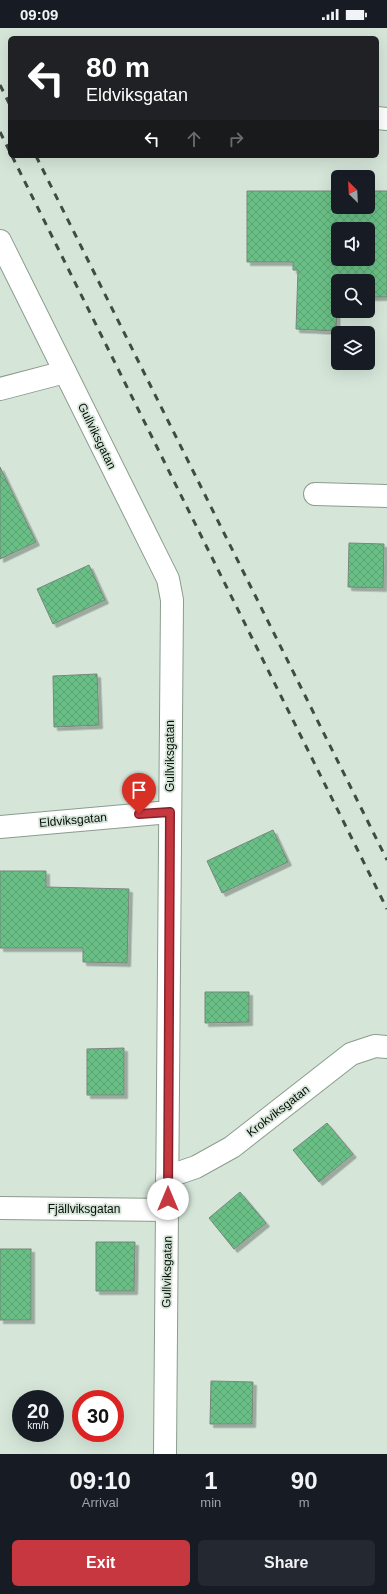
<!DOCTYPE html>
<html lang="en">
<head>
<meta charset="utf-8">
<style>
	:root { --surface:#171b24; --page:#242831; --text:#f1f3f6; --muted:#9ea1a6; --accent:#c63740 }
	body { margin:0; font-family:Arial,sans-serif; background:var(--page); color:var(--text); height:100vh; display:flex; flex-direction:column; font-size:15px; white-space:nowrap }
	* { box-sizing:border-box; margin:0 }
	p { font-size:13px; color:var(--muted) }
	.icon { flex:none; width:22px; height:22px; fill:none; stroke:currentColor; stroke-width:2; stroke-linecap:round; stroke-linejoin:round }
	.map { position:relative; height:1426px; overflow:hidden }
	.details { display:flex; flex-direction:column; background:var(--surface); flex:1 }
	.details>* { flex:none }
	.guide { position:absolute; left:8px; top:8px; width:371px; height:122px; border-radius:6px; box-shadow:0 4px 16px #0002; background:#202124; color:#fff; overflow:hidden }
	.needle { width:26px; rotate:336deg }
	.fabs { position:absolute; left:331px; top:142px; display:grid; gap:8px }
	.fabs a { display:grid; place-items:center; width:44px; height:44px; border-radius:6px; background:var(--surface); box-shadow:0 4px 16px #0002; font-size:20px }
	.speed { position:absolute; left:12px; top:1362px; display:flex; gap:8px; font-size:20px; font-weight:700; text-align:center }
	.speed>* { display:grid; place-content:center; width:52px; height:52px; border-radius:50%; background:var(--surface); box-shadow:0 4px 16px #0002; line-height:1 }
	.speed small { font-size:10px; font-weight:400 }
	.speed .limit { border:6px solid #d22; background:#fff; color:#111 }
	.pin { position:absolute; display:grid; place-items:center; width:34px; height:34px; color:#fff; margin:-41px -17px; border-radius:50% 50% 50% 0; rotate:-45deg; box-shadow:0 0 4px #0007 }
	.pin .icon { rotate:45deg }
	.me { position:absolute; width:44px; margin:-22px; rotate:0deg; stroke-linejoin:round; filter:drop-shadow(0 0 3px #0008) }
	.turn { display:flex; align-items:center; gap:14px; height:84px; padding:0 12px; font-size:18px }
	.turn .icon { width:52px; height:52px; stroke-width:2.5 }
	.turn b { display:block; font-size:28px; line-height:34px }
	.lanes { display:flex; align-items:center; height:38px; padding:0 12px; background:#0003; justify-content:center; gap:20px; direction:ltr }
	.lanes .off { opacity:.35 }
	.eta { display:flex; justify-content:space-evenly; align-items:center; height:68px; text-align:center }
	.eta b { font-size:24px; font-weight:800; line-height:28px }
	.action { display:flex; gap:8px; margin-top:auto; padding:8px 12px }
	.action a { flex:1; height:46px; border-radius:6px; background:var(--accent); color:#fff; font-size:16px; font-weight:800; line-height:46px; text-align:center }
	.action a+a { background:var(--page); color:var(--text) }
	.status { display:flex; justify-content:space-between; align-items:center; height:28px; padding:0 20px; background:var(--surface); direction:ltr }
	.status svg { height:11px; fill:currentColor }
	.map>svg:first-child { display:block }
</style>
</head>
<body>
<div class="status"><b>09:09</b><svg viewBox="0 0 49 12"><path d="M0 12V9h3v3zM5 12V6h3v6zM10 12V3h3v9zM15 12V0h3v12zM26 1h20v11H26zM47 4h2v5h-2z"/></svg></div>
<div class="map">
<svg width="387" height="1426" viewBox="0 0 387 1426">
	<defs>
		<pattern id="building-cross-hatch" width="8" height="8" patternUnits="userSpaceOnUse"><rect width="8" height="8" fill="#6abf86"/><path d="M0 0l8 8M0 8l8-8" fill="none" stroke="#5aa372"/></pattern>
		<filter id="shadow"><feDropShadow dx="3.5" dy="3.5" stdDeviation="0" flood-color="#0004"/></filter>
	</defs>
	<rect width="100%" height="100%" fill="#d5e6d9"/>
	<g fill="url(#building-cross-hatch)" stroke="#77877b" fill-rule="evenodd" filter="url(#shadow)">
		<path d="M247,163H338V179H368V163H387V269H368V253H338L336,303L296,301L298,242H293V234H247ZM338,201H368V231H338Z"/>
		<path d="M0,439L36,514L0,531Z"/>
		<path d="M349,515L384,516L383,560L348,559Z"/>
		<path d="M89,537L105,572L53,596L37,561Z"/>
		<path d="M97,646L99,697L54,699L53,648Z"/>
		<path d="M273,802L288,834L222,865L207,833Z"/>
		<path d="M0,843H46V859L129,861L127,935L83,934V920H0Z"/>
		<path d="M205,964H249V994L205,995Z"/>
		<path d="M124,1020V1067H87V1021Z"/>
		<path d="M327,1095L353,1126L319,1154L293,1122Z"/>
		<path d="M240,1164L266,1195L234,1221L209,1190Z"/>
		<path d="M96,1214H135L134,1263H96Z"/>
		<rect x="0" y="1221" width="31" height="71"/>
		<path d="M211,1353L253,1354L252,1396H210Z"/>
	</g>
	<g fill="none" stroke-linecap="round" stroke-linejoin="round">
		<defs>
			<g id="minor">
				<path d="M377,90L387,91"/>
				<path d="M0,213L168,551L172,572L165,1426"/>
				<path d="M0,361L65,344"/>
				<path d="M315,466L387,468"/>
				<path d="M0,799L170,784"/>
				<path d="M167,1149L196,1139L232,1119L351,1026L375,1018L387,1019"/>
				<path d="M0,1180L168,1182"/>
			</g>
		</defs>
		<use href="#minor" stroke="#8b9c8f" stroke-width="24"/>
		<use href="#minor" stroke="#fff" stroke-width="22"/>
		<g stroke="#414a43" stroke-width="3" stroke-dasharray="7 7" stroke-linecap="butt">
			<path d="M0,57L10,77"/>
			<path d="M0,104L10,124"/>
			<path d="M12,128L387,881"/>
			<path d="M36,128L387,832"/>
		</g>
	</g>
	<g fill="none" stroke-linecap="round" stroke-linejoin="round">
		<defs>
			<path id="route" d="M139,786L170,784L168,1171"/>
		</defs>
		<use href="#route" stroke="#81242a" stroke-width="10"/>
		<use href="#route" stroke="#c63740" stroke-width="7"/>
	</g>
	<g text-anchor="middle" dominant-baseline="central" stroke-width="3.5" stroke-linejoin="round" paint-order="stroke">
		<g font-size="12" fill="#080d09" stroke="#d5e6d9">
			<text transform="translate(97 408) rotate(64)">Gullviksgatan</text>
			<text transform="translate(170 728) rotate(-90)">Gullviksgatan</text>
			<text transform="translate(73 792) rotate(-5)">Eldviksgatan</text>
			<text transform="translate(278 1083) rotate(-38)">Krokviksgatan</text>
			<text x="84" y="1181">Fjällviksgatan</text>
			<text transform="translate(167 1244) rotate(-89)">Gullviksgatan</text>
		</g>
	</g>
</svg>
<div class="fabs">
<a><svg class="needle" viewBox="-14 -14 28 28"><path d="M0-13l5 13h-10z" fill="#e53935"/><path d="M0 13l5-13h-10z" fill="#9ea1a6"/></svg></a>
<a><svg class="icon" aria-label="sound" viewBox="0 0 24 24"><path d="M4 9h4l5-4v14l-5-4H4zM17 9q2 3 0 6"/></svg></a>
<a><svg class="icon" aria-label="search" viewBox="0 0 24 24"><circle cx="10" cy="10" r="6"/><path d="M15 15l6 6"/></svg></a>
<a><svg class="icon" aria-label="layers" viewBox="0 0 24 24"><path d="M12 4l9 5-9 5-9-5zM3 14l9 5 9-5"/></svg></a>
</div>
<div class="speed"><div>20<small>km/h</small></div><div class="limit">30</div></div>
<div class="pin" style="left:139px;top:786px;background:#d93025"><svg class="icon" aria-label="arrive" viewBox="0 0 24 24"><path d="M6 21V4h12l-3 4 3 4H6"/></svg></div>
<svg class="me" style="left:168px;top:1171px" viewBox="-20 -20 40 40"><circle r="19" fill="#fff"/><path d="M0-13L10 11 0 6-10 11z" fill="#c63740"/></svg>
<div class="guide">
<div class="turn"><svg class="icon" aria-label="left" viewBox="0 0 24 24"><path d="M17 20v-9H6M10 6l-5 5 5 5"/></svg><div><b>80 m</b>Eldviksgatan</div></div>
<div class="lanes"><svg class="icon" aria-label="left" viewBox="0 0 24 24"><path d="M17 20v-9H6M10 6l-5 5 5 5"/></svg><svg class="icon off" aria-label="ahead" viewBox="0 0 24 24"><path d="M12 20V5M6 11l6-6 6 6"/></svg><svg class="icon off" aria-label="right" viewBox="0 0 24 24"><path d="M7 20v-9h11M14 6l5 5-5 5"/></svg></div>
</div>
</div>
<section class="details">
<div class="eta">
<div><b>09:10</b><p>Arrival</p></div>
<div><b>1</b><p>min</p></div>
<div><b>90</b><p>m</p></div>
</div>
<div class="action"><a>Exit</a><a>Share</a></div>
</section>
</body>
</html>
